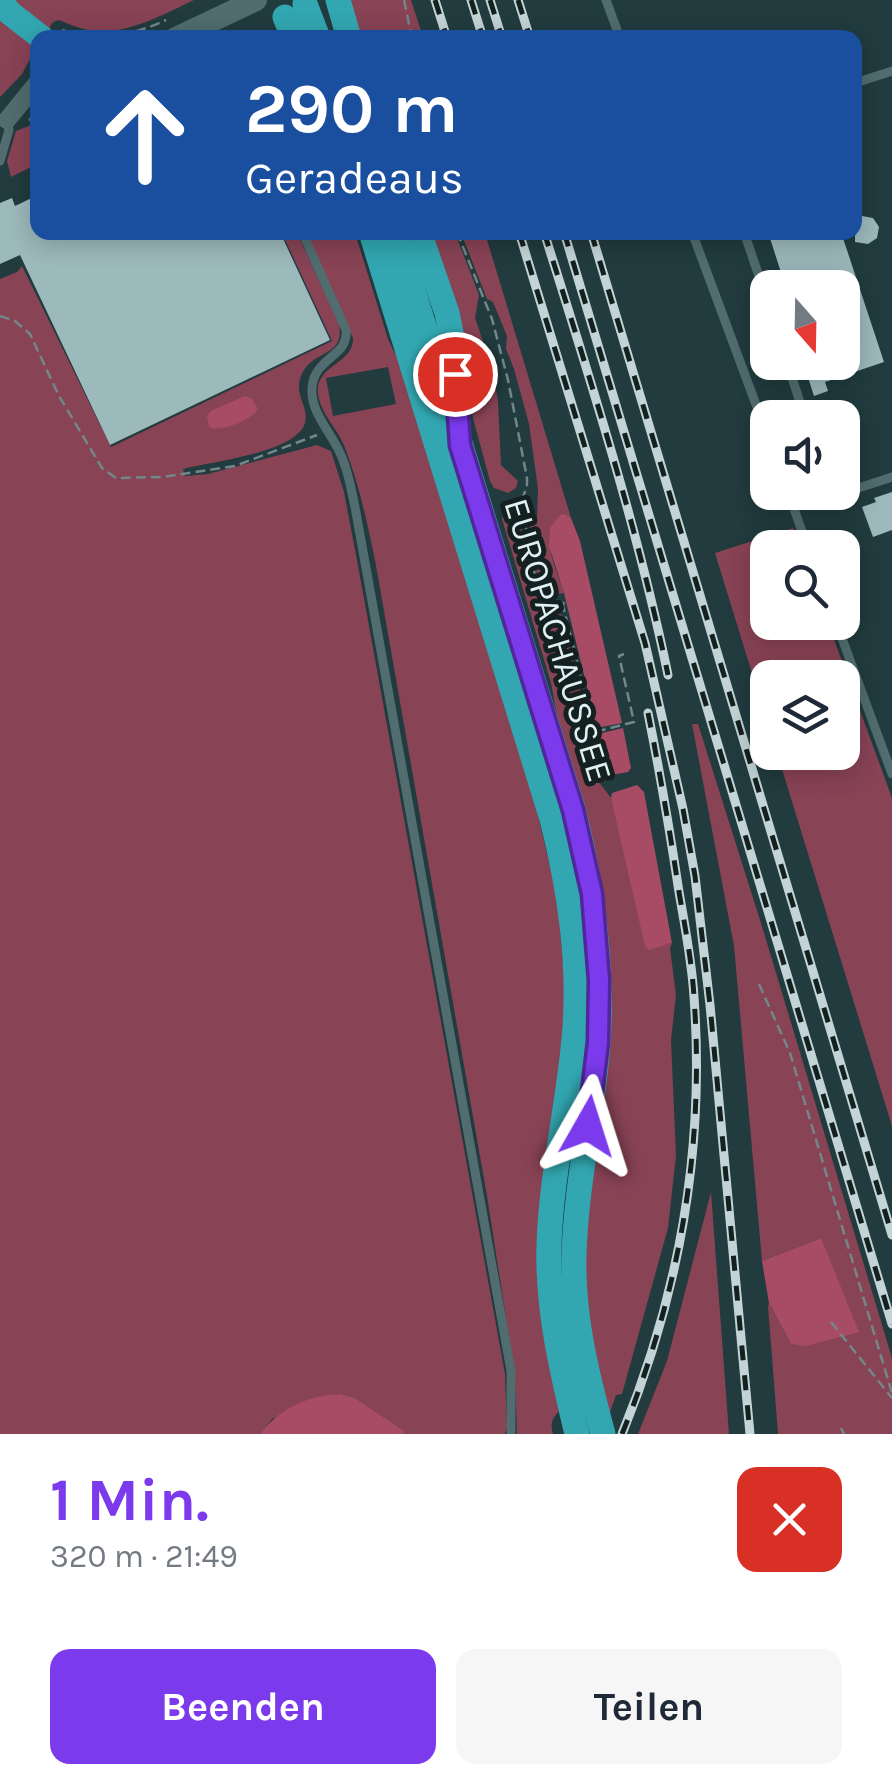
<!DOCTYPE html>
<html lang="de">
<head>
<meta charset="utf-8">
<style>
	:root { --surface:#fff; --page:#f6f6f7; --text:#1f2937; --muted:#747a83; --accent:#7c3aed }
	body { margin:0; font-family:Karla,sans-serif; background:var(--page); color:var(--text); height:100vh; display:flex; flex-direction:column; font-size:38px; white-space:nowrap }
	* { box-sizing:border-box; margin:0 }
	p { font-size:32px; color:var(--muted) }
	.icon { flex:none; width:55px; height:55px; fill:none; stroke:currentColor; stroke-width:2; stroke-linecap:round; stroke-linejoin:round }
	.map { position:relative; height:1434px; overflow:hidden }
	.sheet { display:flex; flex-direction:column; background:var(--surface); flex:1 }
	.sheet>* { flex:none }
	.hud { position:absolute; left:30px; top:30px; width:832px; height:210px; border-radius:20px; box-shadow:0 5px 25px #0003; background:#1a4fa0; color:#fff; overflow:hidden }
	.needle { width:65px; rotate:160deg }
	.tools { position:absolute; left:750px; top:270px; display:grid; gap:20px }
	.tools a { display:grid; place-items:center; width:110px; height:110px; border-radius:20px; background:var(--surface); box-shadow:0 5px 25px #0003; font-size:50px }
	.pin { position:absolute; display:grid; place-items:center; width:85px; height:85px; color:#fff; margin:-42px; border:5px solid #fff; border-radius:50%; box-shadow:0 2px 10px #0007 }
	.me { position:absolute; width:110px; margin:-55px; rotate:6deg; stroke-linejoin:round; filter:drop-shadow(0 0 8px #0008) }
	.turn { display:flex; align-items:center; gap:35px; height:210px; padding:0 50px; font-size:45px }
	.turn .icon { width:130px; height:130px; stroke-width:2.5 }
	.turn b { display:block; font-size:70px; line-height:85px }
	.round { display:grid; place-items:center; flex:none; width:105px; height:105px; border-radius:20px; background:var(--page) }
	.summary { display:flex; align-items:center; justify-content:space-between; height:170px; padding:0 50px }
	h1 { font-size:60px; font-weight:700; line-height:75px; color:var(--accent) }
	.primary-button { display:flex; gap:20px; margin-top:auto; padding:20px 50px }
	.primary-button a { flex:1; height:115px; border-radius:20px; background:var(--accent); color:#fff; font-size:40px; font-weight:700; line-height:115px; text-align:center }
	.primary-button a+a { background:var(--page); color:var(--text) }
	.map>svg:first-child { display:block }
</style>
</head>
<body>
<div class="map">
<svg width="892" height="1434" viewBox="0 0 892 1434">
	<rect width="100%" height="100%" fill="#213b3e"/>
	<g fill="#884355" fill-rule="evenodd">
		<path d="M13,0H194C160,16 119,40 80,28C72,26 65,22 58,20L52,23L49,29Z"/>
		<path d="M346,0H411L423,37H358Z"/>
		<path d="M0,14L38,44L22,74L0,97Z"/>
		<path d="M37,123V164L11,177L7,161L16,131Z"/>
		<path d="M282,233H297L339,324C345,356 317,350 304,370C290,393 310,405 305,423C296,453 209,462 183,469L185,476L208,474L317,445L331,451L344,492L357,560L505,1374L507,1428L505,1434H403V1431L355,1398L341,1394L272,1419L260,1434H0V279L17,272L22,266L111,447L332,341Z"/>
		<path d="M305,233H355L388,339L400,364L537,811L557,897L565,980L564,1029L541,1321L559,1411C552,1419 550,1424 553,1434H517L515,1376L487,1196L375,560C367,522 359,484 345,448C339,430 319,412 318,393C315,365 354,364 353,338ZM388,367L396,404L333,416L326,378Z"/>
		<path d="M428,233H455L479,295L475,318L493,370L498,402L501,465L518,481L516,488L508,493L494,488L490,481L473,418L460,349Z"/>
		<path d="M461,233H485L571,518L565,514C536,532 556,567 564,593L558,594L557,583L549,573L537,575L529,522L537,519L538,489L529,424L514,369L506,349L507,336L493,302L487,299Z"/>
		<path d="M511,507L517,509C531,551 519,590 563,616L591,735L598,781L611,798L650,949L672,943L670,948L676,995L671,1040L676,1156L668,1228L622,1394L616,1395L606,1424L581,1294L594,1154L558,721L551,683L502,519L506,509Z"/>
		<path d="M793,528L800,547L768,548V622L828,623L892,798V1126L777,753L842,752V678H768L767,722L715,553Z"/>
		<path d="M692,724H698L761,923L892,1358V1434H778L768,1306L769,1303L791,1344L821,1238L762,1261L734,946Z"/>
		<path d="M711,1192L729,1434H638L667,1361Z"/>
	</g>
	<g fill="#a84c66">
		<path d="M245,396L252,399L258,409C250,421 222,432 209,427L207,416L211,411Z"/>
		<path d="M565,514L571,518L580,541L622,723L597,728L564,593L549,546L550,528L560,515Z"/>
		<path d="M623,728L631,768L628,772L611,775L606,770L598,734Z"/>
		<path d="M637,785L644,792L672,943L649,950L645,946L611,798L612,793Z"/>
		<path d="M821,1238L859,1332L806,1346L791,1344L769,1303L762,1261Z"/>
		<path d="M341,1394L355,1398L404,1431L403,1434H260C281,1407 307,1396 341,1394Z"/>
	</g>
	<g fill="#9cb9bc">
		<path d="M38,195V232H280L330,340L110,445L20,255L0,264V203L12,198L15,206Z"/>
		<path d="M862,216L873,218L879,227L877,238L868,244L855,242V221Z"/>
		<path d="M768,232H841L884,362L825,382L828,391L814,396L803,362H842V288H786Z"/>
		<path d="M892,492V530L873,537L862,507L876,502L874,498Z"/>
	</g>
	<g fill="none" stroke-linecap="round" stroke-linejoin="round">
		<g stroke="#728789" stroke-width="2.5" stroke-dasharray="10 5" stroke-linecap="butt">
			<path d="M404,0L412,38"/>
			<path d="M62,30C98,41 132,36 166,20"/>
			<path d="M29,120L38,116"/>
			<path d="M457,232L492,319L508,380L527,478V487L521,501L535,576L547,596L567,605"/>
			<path d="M0,316L15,321L30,334L59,396L102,468L116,478L162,477L235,466L317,435"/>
			<path d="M562,602L595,732L634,722L619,656L624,654"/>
			<path d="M759,984L790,1053L892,1393"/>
			<path d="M831,1322L892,1398"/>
			<path d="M841,1428L844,1434"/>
		</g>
		<g stroke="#516d6f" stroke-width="9">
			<path d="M606,0L620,38"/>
			<path d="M855,83L892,71"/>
			<path d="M0,161L9,130L7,120"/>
			<path d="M302,232L346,330C349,357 314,357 312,388C310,412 331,432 340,453C348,469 351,489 355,507L511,1371V1434"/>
			<path d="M692,232L768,437"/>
			<path d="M744,232L768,303"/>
			<path d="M787,362L805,418"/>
			<path d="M788,492L808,548"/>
			<path d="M836,492L837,495L892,477"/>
			<path d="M836,622L892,774"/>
		</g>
		<path stroke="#516d6f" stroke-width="18" d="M7,120L38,82"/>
		<path stroke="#516d6f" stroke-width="22" d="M176,38L256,0"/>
		<g stroke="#32a7b1" stroke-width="25">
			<path d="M338,0L349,38"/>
			<path d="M0,1L10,13L42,38"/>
			<path d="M305,4L318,38"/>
			<path d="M285,17L294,38"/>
			<path d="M371,232L552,819C570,891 581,964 574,1039C568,1108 551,1176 549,1245C547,1310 562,1371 577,1434"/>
			<path d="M395,232L573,809C593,887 603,963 598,1043C593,1114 576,1184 574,1254C572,1316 587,1375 603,1434"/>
			<path d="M419,232L447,313L452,338L456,395"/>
		</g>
		<defs>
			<g id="rail">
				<path d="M435,0L447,38"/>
				<path d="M471,0L483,38"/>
				<path d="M490,0L502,38"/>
				<path d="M518,0L530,38"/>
				<path d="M519,232L645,643L683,809L695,876L710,1005L750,1434"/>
				<path d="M544,232C590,379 637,525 668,675"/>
				<path d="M564,232L892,1324"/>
				<path d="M591,232L892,1235"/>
				<path d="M622,1434C679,1295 705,1148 694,997C692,962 685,927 679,892C670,832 660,773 648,713"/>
			</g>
		</defs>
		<use href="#rail" stroke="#c3d4d6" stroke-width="9"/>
		<use href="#rail" stroke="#152021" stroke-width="5" stroke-dasharray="15" stroke-linecap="butt"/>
	</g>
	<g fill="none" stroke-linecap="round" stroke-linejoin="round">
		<defs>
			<path id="route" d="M455,374L460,445L573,810L592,894L599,980L598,1042L588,1126"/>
		</defs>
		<use href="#route" stroke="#51269a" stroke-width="25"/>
		<use href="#route" stroke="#7c3aed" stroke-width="18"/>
	</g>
	<g text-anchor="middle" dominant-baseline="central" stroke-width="10" stroke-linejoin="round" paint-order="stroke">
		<g font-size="35" fill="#e1f0f2" stroke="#152021">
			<text transform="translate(558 640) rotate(73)">EUROPACHAUSSEE</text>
		</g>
	</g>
</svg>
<div class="tools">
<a><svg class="needle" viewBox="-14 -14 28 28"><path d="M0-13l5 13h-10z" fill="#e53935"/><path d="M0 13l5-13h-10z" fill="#747a83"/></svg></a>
<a><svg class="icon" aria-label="sound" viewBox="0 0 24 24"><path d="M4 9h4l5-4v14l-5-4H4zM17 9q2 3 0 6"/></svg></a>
<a><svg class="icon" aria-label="search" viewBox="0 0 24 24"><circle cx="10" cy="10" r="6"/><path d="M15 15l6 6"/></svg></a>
<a><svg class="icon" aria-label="layers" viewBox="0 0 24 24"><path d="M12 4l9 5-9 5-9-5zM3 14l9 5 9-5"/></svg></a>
</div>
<div class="pin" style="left:455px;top:374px;background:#d93025"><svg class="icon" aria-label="arrive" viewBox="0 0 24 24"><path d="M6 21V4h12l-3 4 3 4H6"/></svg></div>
<svg class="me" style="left:588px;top:1126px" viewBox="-20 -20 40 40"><path d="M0-17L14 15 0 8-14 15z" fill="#7c3aed" stroke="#fff" stroke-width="4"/></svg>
<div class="hud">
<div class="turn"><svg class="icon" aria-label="ahead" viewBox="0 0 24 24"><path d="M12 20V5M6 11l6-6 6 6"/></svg><div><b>290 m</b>Geradeaus</div></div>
</div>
</div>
<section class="sheet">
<div class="summary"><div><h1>1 Min.</h1><p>320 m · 21:49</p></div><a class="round" style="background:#d93025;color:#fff"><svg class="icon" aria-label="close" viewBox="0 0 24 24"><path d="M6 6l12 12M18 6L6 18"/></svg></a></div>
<div class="primary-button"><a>Beenden</a><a>Teilen</a></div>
</section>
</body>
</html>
